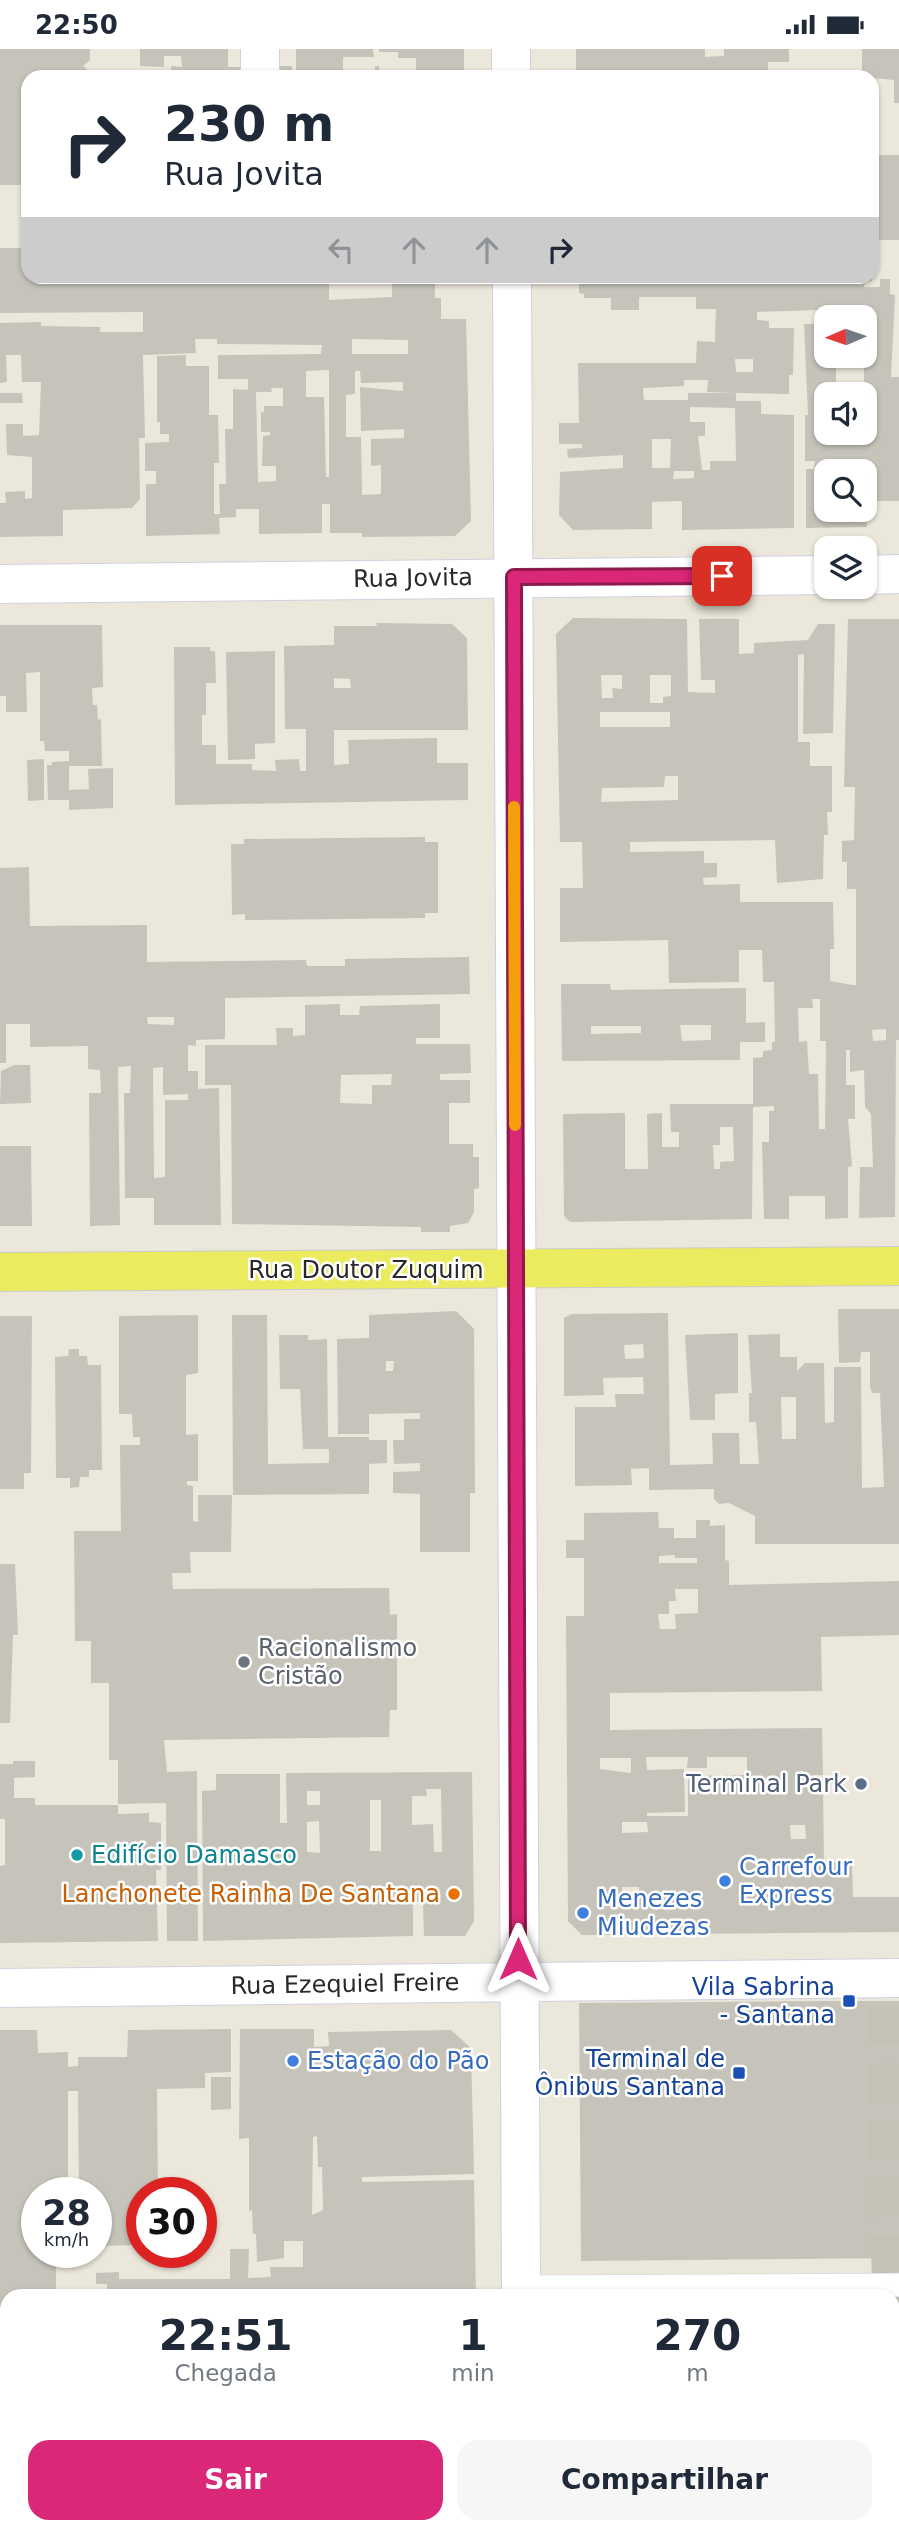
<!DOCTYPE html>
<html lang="pt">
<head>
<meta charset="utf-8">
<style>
	:root { --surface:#fff; --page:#f6f6f7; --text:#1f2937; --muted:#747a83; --accent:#db2777 }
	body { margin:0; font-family:"DejaVu Sans",sans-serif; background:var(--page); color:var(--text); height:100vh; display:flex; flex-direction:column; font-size:26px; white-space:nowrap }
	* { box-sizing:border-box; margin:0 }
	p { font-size:23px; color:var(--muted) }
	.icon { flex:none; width:38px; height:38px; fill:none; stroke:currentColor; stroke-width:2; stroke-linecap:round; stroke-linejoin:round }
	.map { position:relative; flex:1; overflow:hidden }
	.panel { position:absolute; left:0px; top:2240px; width:900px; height:245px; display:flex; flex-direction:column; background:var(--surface); border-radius:21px 21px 0 0; box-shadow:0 2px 5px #0004 }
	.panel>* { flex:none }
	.banner { position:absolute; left:21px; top:21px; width:858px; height:214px; border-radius:21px; box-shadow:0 2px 5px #0004; background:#fff; color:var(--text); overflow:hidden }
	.needle { width:46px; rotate:268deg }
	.fabs { position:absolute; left:814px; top:256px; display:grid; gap:14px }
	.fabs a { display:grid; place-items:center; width:63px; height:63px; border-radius:14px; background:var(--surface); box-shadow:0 2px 5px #0004; font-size:35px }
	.speed { position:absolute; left:21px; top:2128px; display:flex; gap:14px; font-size:35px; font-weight:700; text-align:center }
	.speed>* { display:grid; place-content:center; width:91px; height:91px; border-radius:50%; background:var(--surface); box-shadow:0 2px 5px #0004; line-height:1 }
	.speed small { font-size:18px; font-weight:400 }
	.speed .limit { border:10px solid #d22; background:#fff; color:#111 }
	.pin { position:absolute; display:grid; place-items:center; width:60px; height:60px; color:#fff; margin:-30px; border-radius:14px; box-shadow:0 4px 10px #0006 }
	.me { position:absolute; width:77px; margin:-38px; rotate:0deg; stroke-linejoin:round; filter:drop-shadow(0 0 5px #0008) }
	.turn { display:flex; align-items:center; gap:24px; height:147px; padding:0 28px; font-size:32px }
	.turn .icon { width:91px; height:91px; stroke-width:2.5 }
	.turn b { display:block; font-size:49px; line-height:60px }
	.lanes { display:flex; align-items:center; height:66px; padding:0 28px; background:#0003; justify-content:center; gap:35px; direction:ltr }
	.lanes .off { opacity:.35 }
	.eta { display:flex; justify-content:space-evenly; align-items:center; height:119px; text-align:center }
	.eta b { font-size:42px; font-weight:700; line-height:49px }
	.button { display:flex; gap:14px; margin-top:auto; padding:14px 28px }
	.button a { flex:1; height:80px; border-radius:21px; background:var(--accent); color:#fff; font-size:28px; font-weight:700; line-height:80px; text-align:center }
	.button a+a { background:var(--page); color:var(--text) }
	.status { display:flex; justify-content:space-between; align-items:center; height:49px; padding:0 35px; background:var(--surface); direction:ltr }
	.status svg { height:19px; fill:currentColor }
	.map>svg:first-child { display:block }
</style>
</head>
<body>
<div class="status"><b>22:50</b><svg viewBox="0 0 49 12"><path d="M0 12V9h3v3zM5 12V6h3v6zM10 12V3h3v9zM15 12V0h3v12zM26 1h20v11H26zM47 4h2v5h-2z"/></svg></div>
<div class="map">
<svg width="899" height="2485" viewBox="0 0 899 2485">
	<rect width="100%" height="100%" fill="#ebe7da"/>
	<g fill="#c6c4ba" fill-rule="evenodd">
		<path d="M0,0H90V11L83,17L90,23V28H28V136H0Z"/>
		<path d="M140,0H228V18H244V28H162V25H171V17L182,18L181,7H164V18L140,17Z"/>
		<path d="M296,0H373L374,8H343V25L375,21V17H379V28H296Z"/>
		<path d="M379,0H464V28H416V9H398V3H379Z"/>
		<path d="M576,0H705V8L724,7V0H789V13H768V28H576Z"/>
		<path d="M862,0H899V54H894V31L862,28Z"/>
		<rect x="278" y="17" width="14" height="11"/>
		<rect x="872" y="106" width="27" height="85"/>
		<path d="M0,199H28V228H95V234H143V228H171V234H324V228H345V234H329V251L392,248V234H371V228H412V234H422L421,228H450V234H435V249H441V270H466L471,472L455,487L362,488V484H330V455H322V484L259,485V460H236V468L219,469L220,485L146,487V435H156V422H145V394L169,393V385H160V373H157V307L186,306V317H209V366H218L219,414H214V465H220L219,435H226L225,380H233V340L248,341V330H218V306L321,305L322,296L217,295V290H195L196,304L143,306L145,389H139L140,450L132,459L63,461V487L0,488V454H6L5,443L25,442V450L32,449V408L7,406L6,375H23V387L39,386L41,333H22L21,306H6L7,333L0,334V274L41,273V277L100,278V283H143V263L0,264ZM352,290L408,291V305H352ZM329,321V428H326L324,348H306V322ZM355,322H360L361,334L403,333V342L360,338L361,382L404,380V389L371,390V417L381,416V445L362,446L361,388H346V346L355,345ZM271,339H283V357H264V363H261V383H270V386L263,387L262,417H276V432L258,433L256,343H272Z"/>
		<path d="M579,228H705L706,232L715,231V228H872V232L865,233L864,238H880V230H890V245L895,246L891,328H899V452H877V444L864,443V422H826V460H867V478L806,479V420H814L815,412H805V366H808L804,275H818V261L757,263V271L769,272V279H794L793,326H789V345L736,344V352H761V365L794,366V479L682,481V452L652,453V480L573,481L559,466L560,423L623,419V406L568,409L567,400L582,399V395H559V374H579L578,314H696L697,292L715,293V287L716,260H696V248H639V261H611V249H584V245L579,244ZM826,268H864V383H826V345H857V339H836V306H826ZM735,310H753V323H736ZM684,331H708L707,343L736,344H688V351H644L643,339L684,337ZM690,358L735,359L736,412H710V421H702L698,387H705V373H690ZM652,390H671L670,419H652ZM674,422H694V429L673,430Z"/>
		<path d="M0,344H22L23,354H0Z"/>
		<path d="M573,569L687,570L688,643L715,644V631H701L699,570H739V605L754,604V594L808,591L818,575H835L833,684L803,685L804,605L798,606V693H810V717H832V763H827L828,786H824L823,830L777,834L775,791L630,793V803L704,802V814H717V828L703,829L704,836L740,835V853H833L834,900H830V932L852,936H856V840H847V813H842V792L854,791L855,738H844L848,570H899V991H896L895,1168L859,1169L860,1118H873L871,1065L865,1058L864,1021L850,1023V1001H846V1036H855V1070H848L852,1117L848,1118V1169L825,1170V1147H789V1170H764L762,1093H769V1062H774V1057L753,1058L752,1170L570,1173L564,1167L563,1065L625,1064V1120H648L647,1065L662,1064V1098H679V1083H671L670,1055H753V1009L763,1008V1002L772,1001V993H775L774,933H763L762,901H739V933L669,934L668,891L560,893V839H583L582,793H560L556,585ZM601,626H622V640L612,639L613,649H602ZM650,626H671V647L663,648V654H650ZM600,663H670V678H600ZM665,727H678V751L601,753L602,739L664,738ZM812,950H820V992H826L825,1080H819L818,1025H809L807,992L799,993L798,959H813ZM886,980V991L873,992L872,981ZM720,1078H733L734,1112L720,1113V1120H714L713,1096H720Z"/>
		<path d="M376,574L452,575L467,589L468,681H334V716L349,715L348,691L437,689V714H468V751L175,756L174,598H210V602H215L216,634H206V666H202V696H216V715H252V721L276,722L275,711L299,710L300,722H306V680H285L284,597L334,596V577H377ZM334,629L350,630L351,639H334Z"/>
		<path d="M0,576H102L103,638L92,639L93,656H97L98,671L101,670L102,717H69V741L89,740L88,720L113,719V759L69,761V751H48L47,716H52V713L69,712V702H45L44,692H40V623L26,624L27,663H6V647H0Z"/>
		<path d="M275,602V694L255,695V710L228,711L226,603Z"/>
		<path d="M44,710V751L28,752L27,711Z"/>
		<path d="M425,788V793H438V864H425V869L245,871V865L232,866L231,795H244V790Z"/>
		<path d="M29,818L30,877L147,876V913L306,911L307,917H345V910L469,908L470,945L225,949V990L196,991V997L188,996V1022H198V1040L219,1039L221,1176H154V1149H125L124,1044H130L131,1017L118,1018L120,1176L90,1177L89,1044H101L100,1021L88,1020V997L30,998V975H6V1014H0V819ZM147,968H174V976L148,975ZM163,1018V1046L188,1045V1051H165V1128L154,1129L153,1019Z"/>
		<path d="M561,935H610L611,941L746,939V974L765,973V993H740V1011L562,1012ZM680,976H711V991L682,992ZM591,977H641V984L591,985Z"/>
		<path d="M340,955V966H359L360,957L440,955V989H416V995H470L471,1024L440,1025V1031H470V1054H449V1095H473V1108H479V1139L474,1140V1163L468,1174L450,1177V1183H421V1178L232,1175L231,1036H205V996H277L276,979H293V987L305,986V956ZM392,1025L391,1036H372V1055L340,1054L341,1026Z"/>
		<path d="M14,1016H30L31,1054L0,1055L1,1022Z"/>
		<path d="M0,1097H31L32,1177H0Z"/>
		<path d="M838,1260H899V1495H755V1467L729,1454L719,1455L714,1450V1440L649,1441V1419L631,1420L632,1436L575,1437V1358H616L615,1345H644L643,1328L603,1329L604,1346L564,1347V1269L572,1265L668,1264L670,1416L713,1415L712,1384H739L740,1415H759L756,1373H749V1344H752L748,1286L780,1285V1308H797V1322L805,1314H824L825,1374L834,1373V1318H861L862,1439L884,1438L880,1344H872L870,1338V1303H861L860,1313L839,1314ZM643,1295L644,1309L625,1310L624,1296ZM781,1348H796V1390H782Z"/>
		<path d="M456,1262L474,1280L475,1444H470V1503H420V1445L393,1444V1423L420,1422V1414L394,1415L393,1391H404V1370H420V1364L369,1365V1385H338L337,1290L369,1289V1266ZM386,1312H394L393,1322H386Z"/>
		<path d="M198,1266V1324L186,1326V1386L198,1385V1432H187V1436L193,1437V1472L198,1473V1446H232L231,1503H190L191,1524H172L173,1540L389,1539L390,1566L397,1565V1661H390L389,1688L164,1691L167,1723L197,1722V1726L198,1892H167L166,1754L118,1755V1711H109V1634H91V1592H75L74,1482H121L120,1396H140V1388H133L132,1365H119V1267Z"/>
		<path d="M232,1266H267L268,1415L329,1414V1400H303L300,1340H280L279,1286H308V1291L327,1290L328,1388H369V1391H387V1414L369,1415V1445L233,1446Z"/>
		<path d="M0,1267H32L31,1424H24V1440H0Z"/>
		<path d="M738,1284V1344L715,1345V1371H690L685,1286Z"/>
		<path d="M69,1300H79V1307H87L88,1316H101L102,1421H89V1428H80L79,1438L70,1439V1429H56L55,1308L68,1307Z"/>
		<path d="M658,1463L659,1479H674V1489H696V1471H710V1477L725,1476V1511L729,1512V1536L899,1532V1586L821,1588L822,1642L610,1644V1681L822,1679L823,1726L806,1727L805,1738H823L824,1814L852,1813L853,1848H899V1883L582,1886L568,1872L566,1567H584V1509H566V1491H584V1464ZM675,1506V1509H697V1514H659V1507ZM675,1540H698V1564L675,1565L676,1580H660L658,1565H669V1552H676ZM646,1708H688L687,1719H707V1708H747V1726L688,1727V1767H647V1764L685,1763L684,1720L647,1721ZM600,1709H631V1724L600,1720ZM622,1773H647L648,1783L622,1784ZM790,1776H805L806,1790H791ZM622,1838H639L640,1850H622Z"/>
		<path d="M0,1515H15L18,1586H13L10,1674H0Z"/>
		<path d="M13,1712H35V1728L14,1729V1749H35V1756H118V1765L149,1764V1773L161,1774V1821H156L158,1892L0,1894V1817L5,1816V1770H0V1715H13Z"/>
		<path d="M472,1723L474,1872L465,1887H424L423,1853H413V1887L203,1892L202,1742L216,1741V1725H280V1774H287L286,1724ZM426,1740H441L442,1803H434L433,1775L412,1776V1747H427ZM307,1742H320V1756H307ZM370,1751H381V1802H370ZM319,1772L320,1804L307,1803V1773Z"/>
		<path d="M820,1952H899V2209L581,2212L579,1954Z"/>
		<path d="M231,1980V2023L205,2024V2039L157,2040L158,2144H142V2196L96,2197V2144H79L78,2042H68V2137L72,2136L73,2144H37V2203H56V2241H107V2235H96V2224L119,2223V2230H230V2200H249L248,2229L271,2228L270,2218H303V2192H284V2209L257,2213L256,2185H253L252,2161L249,2162V2089L239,2090L240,1980H314V1998L329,1997L328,1983L451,1981L471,1999L474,2125L362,2128V2133L474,2131L476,2247H7V2258H0V1981H37L38,2004L68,2003V2018L78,2017V2008H127L128,1981ZM317,2087L318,2118H322L323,2161L312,2166L313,2088Z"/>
		<path d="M211,2028H231V2060L211,2061Z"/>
		<path d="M899,2241V2485H758V2478H892V2247Z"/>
		<rect x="0" y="2269" width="7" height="210"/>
	</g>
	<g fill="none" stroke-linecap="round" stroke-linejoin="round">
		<g stroke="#c4c1b6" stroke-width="38" stroke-dasharray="38 19" stroke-linecap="butt">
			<path d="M886,1958L891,2247"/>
			<path d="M892,2339L895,2485"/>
		</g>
		<defs>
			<path id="lane" d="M521,2238L899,2236"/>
			<g id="street">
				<path d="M260,0V20"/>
				<path d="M511,0V28"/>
				<path d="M512,228L521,2247"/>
				<path d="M523,2478V2485"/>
			</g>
			<g id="secondary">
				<path d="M864,526L899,525"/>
				<path d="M0,535L826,526"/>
				<path d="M0,1939L899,1929"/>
			</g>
			<path id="primary" d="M0,1223L899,1217"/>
		</defs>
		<use href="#lane" stroke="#d1d0e1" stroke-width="24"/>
		<use href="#street" stroke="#d1d0e1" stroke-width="40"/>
		<use href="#secondary" stroke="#d1d0e1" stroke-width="40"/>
		<use href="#primary" stroke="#cbcbcb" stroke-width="40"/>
		<use href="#lane" stroke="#fff" stroke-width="23"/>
		<use href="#street" stroke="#fff" stroke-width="38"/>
		<use href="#secondary" stroke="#fff" stroke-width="38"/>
		<use href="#primary" stroke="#ebeb5f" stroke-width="38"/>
	</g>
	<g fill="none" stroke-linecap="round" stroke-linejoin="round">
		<defs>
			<path id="route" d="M518,1910L514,528L722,527"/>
		</defs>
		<use href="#route" stroke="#8e194d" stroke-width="18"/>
		<use href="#route" stroke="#db2777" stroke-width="12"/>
		<path stroke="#f59e0b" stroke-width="12" d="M514,758L515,1076"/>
	</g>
	<circle fill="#6b7280" stroke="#fff" stroke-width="2.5" cx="244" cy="1613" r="7"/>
	<circle fill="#5c6f8a" stroke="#fff" stroke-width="2.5" cx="861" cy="1735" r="7"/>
	<circle fill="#0f9aa8" stroke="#fff" stroke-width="2.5" cx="77" cy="1806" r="7"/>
	<g fill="#3f7fe0" stroke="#fff" stroke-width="2.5">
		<circle cx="725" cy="1832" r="7"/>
		<circle cx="583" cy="1864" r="7"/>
		<circle cx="293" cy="2012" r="7"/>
	</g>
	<circle fill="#e8710a" stroke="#fff" stroke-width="2.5" cx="454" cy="1845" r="7"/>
	<g fill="#1a4fb4" stroke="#fff" stroke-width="2.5">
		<rect x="842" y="1945" width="14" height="14" rx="3.5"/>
		<rect x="732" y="2017" width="14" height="14" rx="3.5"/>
	</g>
	<g text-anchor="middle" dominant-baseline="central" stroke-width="5" stroke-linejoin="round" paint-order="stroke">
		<g font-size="24" fill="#282828" stroke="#fff">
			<text transform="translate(413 529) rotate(-1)">Rua Jovita</text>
			<text x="366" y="1221">Rua Doutor Zuquim</text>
			<text transform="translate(345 1935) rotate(-1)">Rua Ezequiel Freire</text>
		</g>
		<g font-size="24" fill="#5b616d" stroke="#fff" text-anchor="start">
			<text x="258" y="1599">Racionalismo<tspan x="258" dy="28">Cristão</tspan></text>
		</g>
		<g font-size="24" fill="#4e5e75" stroke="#fff" text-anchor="end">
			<text x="847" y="1735">Terminal Park</text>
		</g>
		<g font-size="24" fill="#0d838f" stroke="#fff" text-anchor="start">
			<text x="91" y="1806">Edifício Damasco</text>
		</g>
		<g font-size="24" fill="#366cbe" stroke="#fff" text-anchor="start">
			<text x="739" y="1818">Carrefour<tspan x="739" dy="28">Express</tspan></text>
			<text x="597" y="1850">Menezes<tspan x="597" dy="28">Miudezas</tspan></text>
			<text x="307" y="2012">Estação do Pão</text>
		</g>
		<g font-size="24" fill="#c56008" stroke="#fff" text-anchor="end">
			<text x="440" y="1845">Lanchonete Rainha De Santana</text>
		</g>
		<g font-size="24" fill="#164399" stroke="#fff" text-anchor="end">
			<text x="835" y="1938">Vila Sabrina<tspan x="835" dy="28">- Santana</tspan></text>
			<text x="725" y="2010">Terminal de<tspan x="725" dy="28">Ônibus Santana</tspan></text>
		</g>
	</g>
</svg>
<div class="fabs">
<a><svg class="needle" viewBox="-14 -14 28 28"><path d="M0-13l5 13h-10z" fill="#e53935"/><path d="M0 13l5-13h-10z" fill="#747a83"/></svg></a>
<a><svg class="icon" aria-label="sound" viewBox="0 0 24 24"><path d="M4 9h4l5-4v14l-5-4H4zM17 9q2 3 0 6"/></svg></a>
<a><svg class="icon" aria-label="search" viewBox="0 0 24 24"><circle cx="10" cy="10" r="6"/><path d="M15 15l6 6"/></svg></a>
<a><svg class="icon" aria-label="layers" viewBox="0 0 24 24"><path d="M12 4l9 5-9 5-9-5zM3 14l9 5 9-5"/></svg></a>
</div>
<div class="speed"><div>28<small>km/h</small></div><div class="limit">30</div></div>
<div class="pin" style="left:722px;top:527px;background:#d93025"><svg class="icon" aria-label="arrive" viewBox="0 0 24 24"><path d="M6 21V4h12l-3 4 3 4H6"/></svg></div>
<svg class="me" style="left:518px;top:1910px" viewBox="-20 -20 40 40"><path d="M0-17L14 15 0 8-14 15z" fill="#db2777" stroke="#fff" stroke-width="4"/></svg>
<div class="banner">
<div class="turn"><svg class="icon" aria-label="right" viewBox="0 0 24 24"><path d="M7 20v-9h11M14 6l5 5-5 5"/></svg><div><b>230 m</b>Rua Jovita</div></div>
<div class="lanes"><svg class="icon off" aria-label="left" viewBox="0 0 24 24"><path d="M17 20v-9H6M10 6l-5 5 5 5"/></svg><svg class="icon off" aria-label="ahead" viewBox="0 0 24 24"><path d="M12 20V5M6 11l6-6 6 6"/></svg><svg class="icon off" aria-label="ahead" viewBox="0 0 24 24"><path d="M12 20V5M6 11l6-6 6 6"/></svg><svg class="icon" aria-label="right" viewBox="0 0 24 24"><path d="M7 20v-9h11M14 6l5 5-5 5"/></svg></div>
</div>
<section class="panel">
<div class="eta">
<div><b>22:51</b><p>Chegada</p></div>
<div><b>1</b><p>min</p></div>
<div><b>270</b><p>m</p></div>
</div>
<div class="button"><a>Sair</a><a>Compartilhar</a></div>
</section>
</div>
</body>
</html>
